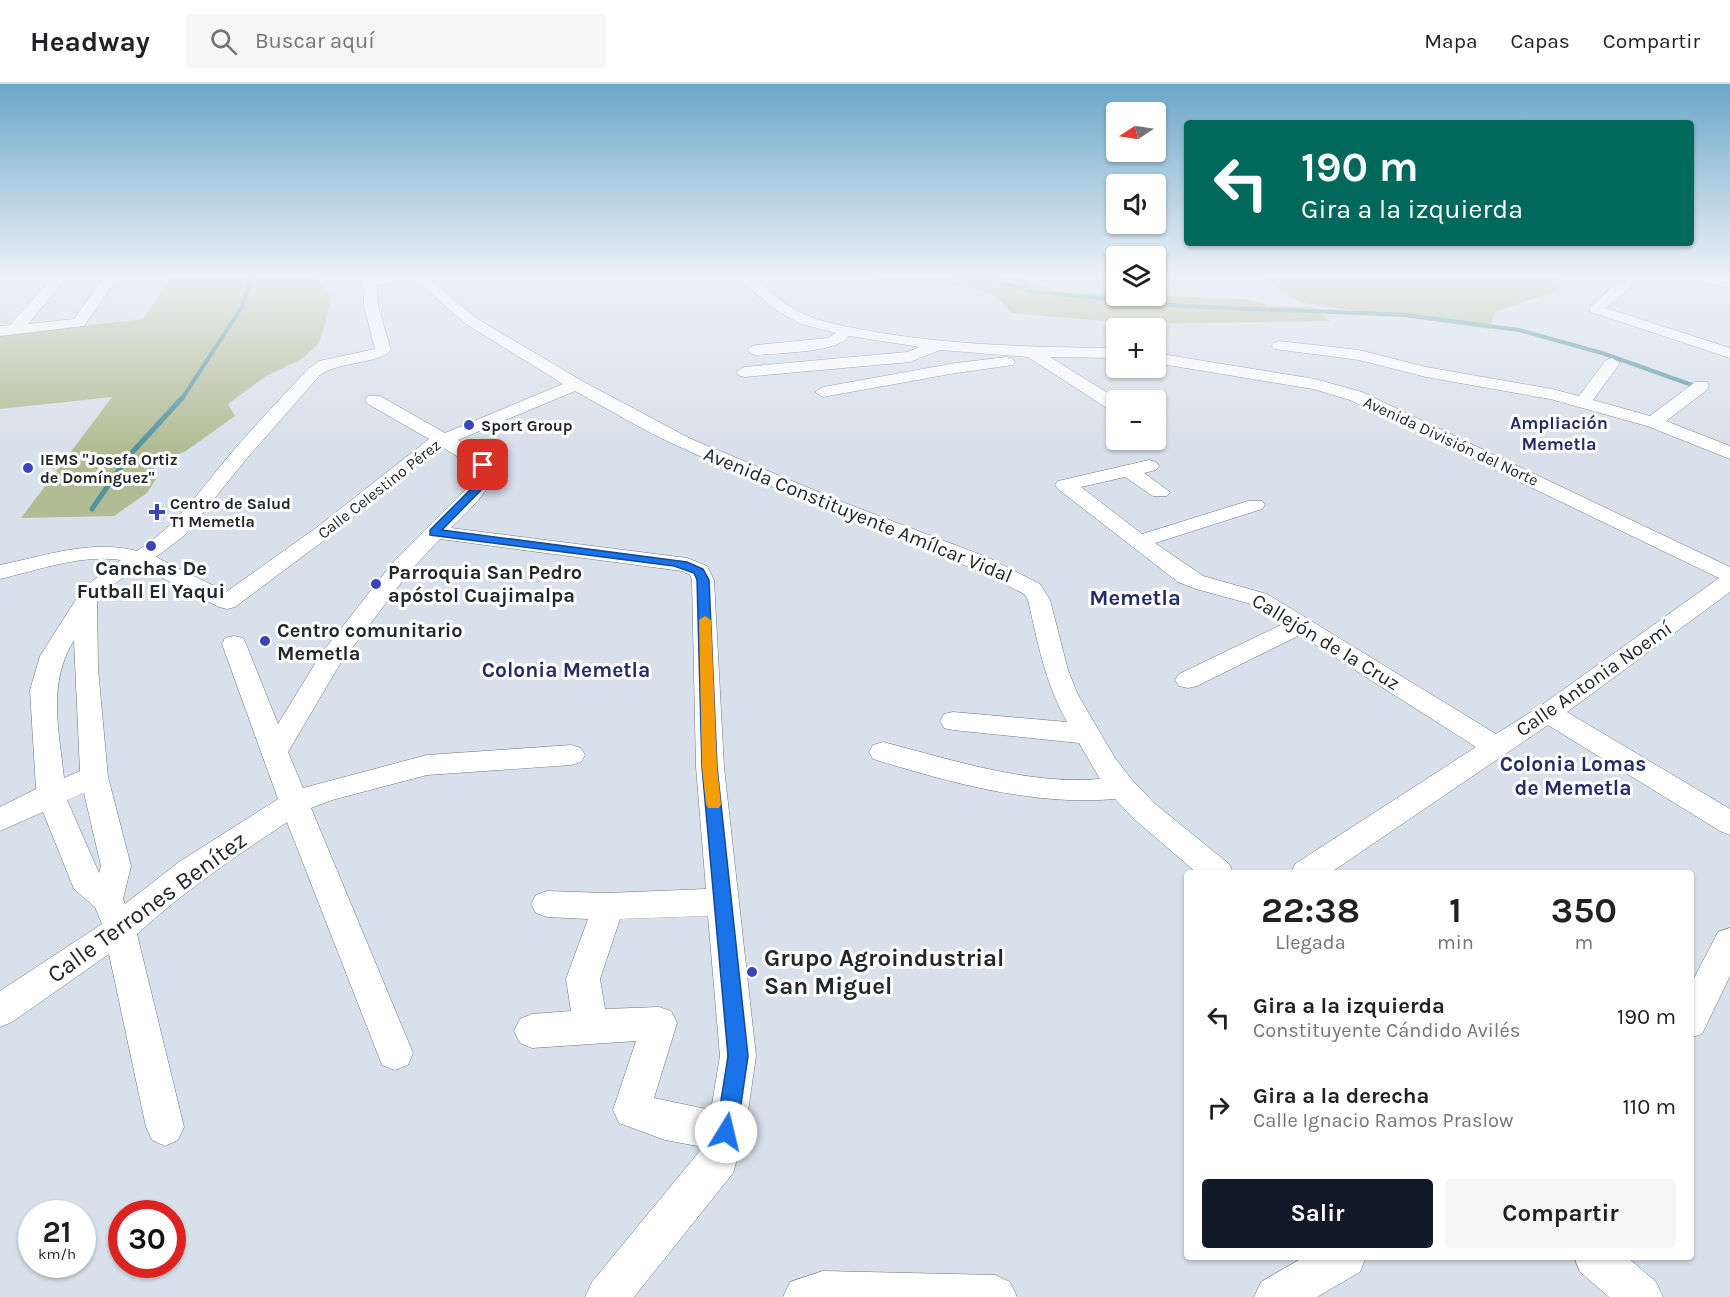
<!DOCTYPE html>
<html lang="es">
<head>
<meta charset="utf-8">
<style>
	:root { --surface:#fff; --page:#f6f6f6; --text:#202124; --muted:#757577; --line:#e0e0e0; --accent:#111827 }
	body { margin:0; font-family:Karla,sans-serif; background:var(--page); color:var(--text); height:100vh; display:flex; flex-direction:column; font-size:22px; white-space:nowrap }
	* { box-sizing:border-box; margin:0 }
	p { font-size:20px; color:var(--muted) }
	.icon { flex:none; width:33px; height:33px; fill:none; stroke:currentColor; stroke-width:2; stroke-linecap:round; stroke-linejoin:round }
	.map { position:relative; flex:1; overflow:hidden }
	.panel { position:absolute; left:1184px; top:786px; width:510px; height:390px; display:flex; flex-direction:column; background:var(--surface); border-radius:6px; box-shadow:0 2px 4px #0004 }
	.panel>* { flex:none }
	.hud { position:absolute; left:1184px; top:36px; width:510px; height:126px; border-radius:6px; box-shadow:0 2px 4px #0004; background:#00695c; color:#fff; overflow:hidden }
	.needle { width:39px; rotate:258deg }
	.buttons { position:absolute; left:1106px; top:18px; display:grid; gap:12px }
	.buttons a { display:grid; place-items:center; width:60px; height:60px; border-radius:6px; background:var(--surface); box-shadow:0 2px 4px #0004; font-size:30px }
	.speed { position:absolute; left:18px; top:1116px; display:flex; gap:12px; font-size:30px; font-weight:700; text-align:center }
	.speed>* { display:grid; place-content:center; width:78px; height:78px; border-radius:50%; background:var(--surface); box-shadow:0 2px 4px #0004; line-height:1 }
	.speed small { font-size:15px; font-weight:400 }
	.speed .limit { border:9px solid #d22; background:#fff; color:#111 }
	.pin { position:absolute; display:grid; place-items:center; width:51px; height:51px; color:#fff; margin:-26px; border-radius:12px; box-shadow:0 3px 9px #0006 }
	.me { position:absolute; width:66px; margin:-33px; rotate:9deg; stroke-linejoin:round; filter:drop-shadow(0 0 4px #0008) }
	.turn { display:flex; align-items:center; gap:21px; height:126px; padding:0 18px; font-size:27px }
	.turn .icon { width:78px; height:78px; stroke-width:2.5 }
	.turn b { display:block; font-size:42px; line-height:51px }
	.eta { display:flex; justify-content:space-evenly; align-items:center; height:102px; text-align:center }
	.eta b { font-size:36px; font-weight:700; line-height:42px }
	.action { display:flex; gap:12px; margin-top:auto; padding:12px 18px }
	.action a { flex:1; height:69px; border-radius:6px; background:var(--accent); color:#fff; font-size:24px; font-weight:700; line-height:69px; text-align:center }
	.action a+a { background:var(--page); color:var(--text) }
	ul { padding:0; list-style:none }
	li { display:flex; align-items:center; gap:18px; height:90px; padding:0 18px }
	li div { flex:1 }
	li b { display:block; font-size:22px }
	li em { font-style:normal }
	header { display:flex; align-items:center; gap:36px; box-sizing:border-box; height:84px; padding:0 30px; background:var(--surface); border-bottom:2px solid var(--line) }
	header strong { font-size:28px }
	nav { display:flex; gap:33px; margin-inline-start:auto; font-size:21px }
	.search { width:420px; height:54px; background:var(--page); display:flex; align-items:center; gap:15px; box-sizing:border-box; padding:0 21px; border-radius:6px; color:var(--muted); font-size:22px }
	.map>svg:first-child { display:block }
</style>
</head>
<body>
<header>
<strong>Headway</strong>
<div class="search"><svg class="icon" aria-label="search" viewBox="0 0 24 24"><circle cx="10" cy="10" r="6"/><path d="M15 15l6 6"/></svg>Buscar aquí</div>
<nav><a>Mapa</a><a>Capas</a><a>Compartir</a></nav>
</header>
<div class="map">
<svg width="1730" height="1213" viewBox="0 0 1730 1213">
	<rect width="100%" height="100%" fill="#d8e0eb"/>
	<g fill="#b2bc94">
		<path d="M171,193H307L317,196L332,214L319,259L302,275L266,292L228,320L235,332L186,367L160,378L150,388L157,393L147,409L114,432L21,434L112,313L0,325V251L143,235Z"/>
		<path d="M873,193H1016L1062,208L1116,209V212H1155V210L1172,212L1245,215L1261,218L1268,222L1311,223L1330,237L1143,240L1011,229C1006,224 1001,216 995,212C977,199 899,198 872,195Z"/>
		<path d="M1261,193H1558L1556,207L1495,228L1490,245L1301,219Z"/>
	</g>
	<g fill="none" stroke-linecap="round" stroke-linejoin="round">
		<g stroke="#52939e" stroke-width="4">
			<path d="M955,193L988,194L1035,208L1182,222L1405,231L1519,246L1602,269L1692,301"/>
			<path d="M181,316L242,223L252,193"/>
		</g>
		<path stroke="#52939e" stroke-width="5" d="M92,425L127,374L182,314"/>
		<defs>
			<g id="street">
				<path d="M53,193H67L28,240L74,235L104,193H118L84,242L0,252V242L10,241Z"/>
				<path d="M363,193H409L402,197L377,201L378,222L391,266C380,280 339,277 320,291L248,373L184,452L156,473L226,508L316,444L429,355L368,320L365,316L368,312H380L445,349L563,300L466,240L412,193H427L476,234L582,297L691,355L845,419L989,474L1040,500L1050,516L1068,586L1078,611L1115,674L1132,696L1154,719L1229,780L1233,789H1197L1134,735L1115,715C1033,722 952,699 873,675L869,668L873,661L883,658C953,676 1027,701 1100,695L1079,659L953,646L944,644L940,637L944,630L953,628L1067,638C1045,598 1038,560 1028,516L1024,510C913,452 793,416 680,363C644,347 610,326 575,307L458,356L490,377C504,398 464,430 451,444L687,474L707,482L714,496L724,683L756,972L745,1048L733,1089L634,1213H585L592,1198L703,1063L665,1056L619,1039L613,1026L636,957L532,964L520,959L514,947L520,935L532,930L571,927L566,895L588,835L547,833L536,829L531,820L536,811L547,807L606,809L706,805L696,683L692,496L690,491L682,487L440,455L410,487L340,580L288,668L303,704L427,671L571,661L581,664L585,671L581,678L571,681L427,691L332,716L311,724L413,969L408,981L395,986L382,981L287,738C235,773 184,807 137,850L184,1043L178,1056L165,1062L152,1056L146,1043L109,870L12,938L0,943V907L102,840L95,823L74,805L43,728L0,747V723L36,705L30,606L40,572L84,503L121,476C82,470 38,486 0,495V481C45,472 91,455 137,467C177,442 203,402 233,367C257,339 283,312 308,285L319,277L375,265L364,222L363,201L361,198ZM442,363L473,382L470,401L394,477L321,570L278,640L246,560L243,554L234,552L225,554L222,560L278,715L179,778L125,820L123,815L131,782L108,693L98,585L97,518C107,502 126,492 141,483L219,523L227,525L235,523L330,452ZM74,556L80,687L64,694C59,645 47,600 74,556ZM84,709L101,782L99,789L67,716ZM708,832L720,972L711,1026L654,1014L677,939L671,927L659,923L605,925L600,895L620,835Z"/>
				<path d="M735,193C760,192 769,209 789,222C806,233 825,238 844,242C934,261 1025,263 1116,264V274L1050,273L1119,316H1116V327L1110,326L1028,273L940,266L910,278L744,293L738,291L736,288L744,283L907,268L920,263L849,252C838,269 776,269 756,271L750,269L748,266L750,263L756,261L828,254L836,249L801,240L779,228Z"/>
				<path d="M1623,193H1637L1628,205L1606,224L1730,264V274L1591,228L1589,225L1591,222Z"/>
				<path d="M1691,193H1716L1730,196V204L1693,196Z"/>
				<path d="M1279,257L1359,266L1426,283L1552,305L1579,312L1606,276L1612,274L1620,279L1593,316L1650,332L1695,298H1707L1709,302L1707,306L1666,337L1730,362V375L1647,342L1550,315L1426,293L1359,276L1274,265L1271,262L1274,259Z"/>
				<path d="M1155,269L1315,295L1362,308L1730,483V508L1567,628L1730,725V751L1720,747L1548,641L1330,789H1291L1295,780L1476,663L1300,551L1197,602L1188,604L1179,602L1175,596L1179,590L1283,540L1251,520L1196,505L1178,498L1058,405L1055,401L1058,397L1149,376L1156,378L1159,382L1156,386L1144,389L1170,408L1167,412H1153L1125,393L1081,403L1142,450L1248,417H1262L1265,421L1262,425L1155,459L1203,492L1267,510L1496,650L1539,623L1719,494L1350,316L1313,305L1155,279Z"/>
				<path d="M1007,273L1013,275L1015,278L1013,281L956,289L823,313L815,308L823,303L956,279Z"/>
				<path d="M1730,844V892L1702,950L1690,954V902L1718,848Z"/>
				<path d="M1304,1173H1366L1360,1188L1317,1213H1254L1261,1198Z"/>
				<path d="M1574,1173H1627L1656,1198L1663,1213H1609L1580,1188Z"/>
				<path d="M823,1187L995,1191L1010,1198L1017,1213H783L790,1198Z"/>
			</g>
		</defs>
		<use href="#street" stroke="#6e757e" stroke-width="1"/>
		<use href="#street" fill="#fff" fill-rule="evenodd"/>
	</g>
	<linearGradient id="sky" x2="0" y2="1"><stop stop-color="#6ca7ca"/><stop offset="0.53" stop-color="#edf1f6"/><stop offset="1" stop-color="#edf1f6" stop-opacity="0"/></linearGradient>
	<rect width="1730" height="363" fill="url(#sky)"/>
	<path fill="#1a73e8" stroke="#114b97" stroke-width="1.5" d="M483,378L488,381L487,396L483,404L442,446L687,478L703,485L709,496L717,683L748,972L737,1048L734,1056L726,1059L719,1056L716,1048L728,972L702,683L697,496L694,489L674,482L430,451V446L474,402L477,396L478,381Z"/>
	<path fill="#f59e0b" d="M705,532L711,536L717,683L721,720L719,724H708L706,720L702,683L699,536Z"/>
	<g fill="#3a45b9" stroke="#fff" stroke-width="2">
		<circle cx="469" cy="341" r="6"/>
		<circle cx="28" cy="384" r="6"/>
		<path d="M154 419h6v6h6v6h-6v6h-6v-6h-6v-6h6z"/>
		<circle cx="151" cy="462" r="6"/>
		<circle cx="376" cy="500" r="6"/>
		<circle cx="265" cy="557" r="6"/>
		<circle cx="752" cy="888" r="6"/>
	</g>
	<g text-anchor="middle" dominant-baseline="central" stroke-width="6" stroke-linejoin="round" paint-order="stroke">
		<g font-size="16" font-weight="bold" fill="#23262a" stroke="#fff" text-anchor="start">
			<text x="481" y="341">Sport Group</text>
			<text x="40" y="375">IEMS "Josefa Ortiz<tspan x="40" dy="18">de Domínguez"</tspan></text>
			<text x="170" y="419">Centro de Salud<tspan x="170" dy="18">T1 Memetla</tspan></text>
		</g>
		<g font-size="16" fill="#23262a" stroke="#fff">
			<text transform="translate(1451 357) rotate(25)">Avenida División del Norte</text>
			<text transform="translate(379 405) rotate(-38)">Calle Celestino Pérez</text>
		</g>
		<g font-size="18" font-weight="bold" fill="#242d66" stroke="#fff">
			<text x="1559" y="339">Ampliación<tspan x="1559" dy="21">Memetla</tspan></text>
		</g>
		<g font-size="20" fill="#23262a" stroke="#fff">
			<text transform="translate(858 431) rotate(22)">Avenida Constituyente Amílcar Vidal</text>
			<text transform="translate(1326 558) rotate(31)">Callejón de la Cruz</text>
			<text transform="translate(1594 595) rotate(-35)">Calle Antonia Noemí</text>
		</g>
		<g font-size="20" font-weight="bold" fill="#23262a" stroke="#fff" text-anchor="start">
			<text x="151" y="484" text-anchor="middle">Canchas De<tspan x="151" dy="23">Futball El Yaqui</tspan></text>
			<text x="388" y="488">Parroquia San Pedro<tspan x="388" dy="23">apóstol Cuajimalpa</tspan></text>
			<text x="277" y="546">Centro comunitario<tspan x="277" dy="23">Memetla</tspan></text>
		</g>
		<g font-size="21" font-weight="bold" fill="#242d66" stroke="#fff">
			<text x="566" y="586">Colonia Memetla</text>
			<text x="1573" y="680">Colonia Lomas<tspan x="1573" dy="24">de Memetla</tspan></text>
		</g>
		<g font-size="22" font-weight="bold" fill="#242d66" stroke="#fff">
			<text x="1135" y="514">Memetla</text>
		</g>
		<g font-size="24" fill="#23262a" stroke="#fff">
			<text transform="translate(147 823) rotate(-36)">Calle Terrones Benítez</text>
		</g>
		<g font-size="24" font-weight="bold" fill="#23262a" stroke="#fff" text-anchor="start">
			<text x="764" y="874">Grupo Agroindustrial<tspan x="764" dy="28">San Miguel</tspan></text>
		</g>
	</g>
</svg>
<div class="buttons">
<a><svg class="needle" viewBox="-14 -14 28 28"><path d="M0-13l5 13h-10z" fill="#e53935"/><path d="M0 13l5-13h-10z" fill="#757577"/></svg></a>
<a><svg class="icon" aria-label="sound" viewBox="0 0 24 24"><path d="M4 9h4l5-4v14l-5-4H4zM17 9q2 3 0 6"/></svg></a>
<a><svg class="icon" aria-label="layers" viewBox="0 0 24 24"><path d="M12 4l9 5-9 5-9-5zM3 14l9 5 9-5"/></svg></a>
<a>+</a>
<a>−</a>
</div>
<div class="speed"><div>21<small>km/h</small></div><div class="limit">30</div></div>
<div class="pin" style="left:483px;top:381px;background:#d93025"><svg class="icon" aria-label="arrive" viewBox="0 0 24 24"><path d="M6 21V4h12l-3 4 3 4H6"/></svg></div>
<svg class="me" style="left:726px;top:1048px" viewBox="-20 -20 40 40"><circle r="19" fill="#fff"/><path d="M0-13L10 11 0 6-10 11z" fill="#1a73e8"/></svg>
<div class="hud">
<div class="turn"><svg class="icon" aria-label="left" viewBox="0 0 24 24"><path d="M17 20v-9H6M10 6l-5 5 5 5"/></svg><div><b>190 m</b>Gira a la izquierda</div></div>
</div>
<section class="panel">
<div class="eta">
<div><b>22:38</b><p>Llegada</p></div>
<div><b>1</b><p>min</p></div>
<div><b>350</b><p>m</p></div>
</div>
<ul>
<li><svg class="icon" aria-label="left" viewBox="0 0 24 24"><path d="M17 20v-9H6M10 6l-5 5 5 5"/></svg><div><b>Gira a la izquierda</b><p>Constituyente Cándido Avilés</p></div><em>190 m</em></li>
<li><svg class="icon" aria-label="right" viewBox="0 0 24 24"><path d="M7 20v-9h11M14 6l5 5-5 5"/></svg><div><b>Gira a la derecha</b><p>Calle Ignacio Ramos Praslow</p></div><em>110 m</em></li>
</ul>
<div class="action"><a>Salir</a><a>Compartir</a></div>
</section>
</div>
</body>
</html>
